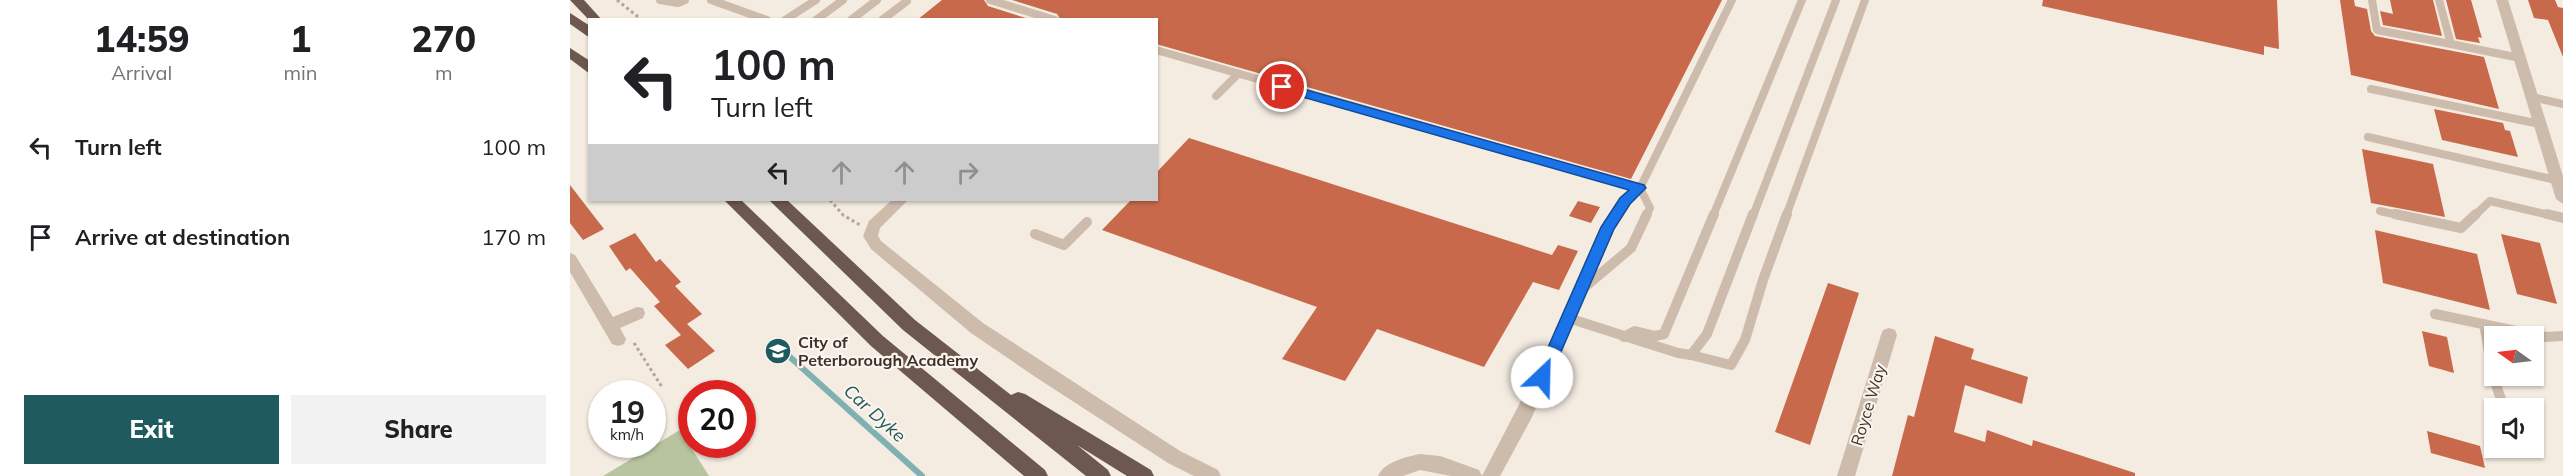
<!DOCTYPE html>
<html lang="en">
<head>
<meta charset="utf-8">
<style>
	:root { --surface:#fff; --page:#f2f2f2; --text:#202124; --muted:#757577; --accent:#1f5a5e }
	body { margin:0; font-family:Mulish,sans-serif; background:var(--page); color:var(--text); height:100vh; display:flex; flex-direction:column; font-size:22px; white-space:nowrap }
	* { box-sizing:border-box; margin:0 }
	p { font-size:20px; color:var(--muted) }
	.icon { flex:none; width:33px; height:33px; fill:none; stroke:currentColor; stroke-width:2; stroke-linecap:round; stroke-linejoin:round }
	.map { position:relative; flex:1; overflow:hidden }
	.sheet { display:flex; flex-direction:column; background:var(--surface); width:570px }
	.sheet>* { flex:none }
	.banner { position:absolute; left:18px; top:18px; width:570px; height:183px; border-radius:0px; box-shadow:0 2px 4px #0004; background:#fff; color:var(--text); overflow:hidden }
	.needle { width:39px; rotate:284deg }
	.tools { position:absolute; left:1914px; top:326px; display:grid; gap:12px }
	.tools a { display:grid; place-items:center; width:60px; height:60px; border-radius:0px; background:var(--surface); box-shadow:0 2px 4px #0004; font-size:30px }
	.speed { position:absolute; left:18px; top:380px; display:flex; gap:12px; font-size:30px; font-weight:700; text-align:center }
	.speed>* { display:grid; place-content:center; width:78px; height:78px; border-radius:50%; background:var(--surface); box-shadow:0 2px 4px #0004; line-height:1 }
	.speed small { font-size:15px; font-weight:400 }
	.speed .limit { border:9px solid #d22; background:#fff; color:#111 }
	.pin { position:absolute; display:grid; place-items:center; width:51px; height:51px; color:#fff; margin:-26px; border:3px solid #fff; border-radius:50%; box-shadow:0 2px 6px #0007 }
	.me { position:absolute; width:66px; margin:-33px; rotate:24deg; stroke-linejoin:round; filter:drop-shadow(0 0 4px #0008) }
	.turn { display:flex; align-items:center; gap:21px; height:126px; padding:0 24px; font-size:27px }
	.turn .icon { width:78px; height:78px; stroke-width:2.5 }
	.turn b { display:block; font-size:42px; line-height:51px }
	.lanes { display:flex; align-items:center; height:57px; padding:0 24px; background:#0003; justify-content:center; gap:30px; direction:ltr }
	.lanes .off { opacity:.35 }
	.eta { display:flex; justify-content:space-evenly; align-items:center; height:102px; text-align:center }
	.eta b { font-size:36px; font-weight:800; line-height:42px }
	.cta { display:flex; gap:12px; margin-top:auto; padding:12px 24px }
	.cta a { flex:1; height:69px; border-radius:0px; background:var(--accent); color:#fff; font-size:24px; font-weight:800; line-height:69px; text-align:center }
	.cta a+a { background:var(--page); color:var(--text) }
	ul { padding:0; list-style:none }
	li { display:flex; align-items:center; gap:18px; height:90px; padding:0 24px }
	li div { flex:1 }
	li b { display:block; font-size:22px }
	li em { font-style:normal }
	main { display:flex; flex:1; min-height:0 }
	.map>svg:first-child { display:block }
</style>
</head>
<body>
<main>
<section class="sheet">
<div class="eta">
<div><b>14:59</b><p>Arrival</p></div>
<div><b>1</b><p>min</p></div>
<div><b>270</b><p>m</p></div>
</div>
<ul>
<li><svg class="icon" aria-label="left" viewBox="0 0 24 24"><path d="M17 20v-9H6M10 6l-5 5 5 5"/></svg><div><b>Turn left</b></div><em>100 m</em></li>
<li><svg class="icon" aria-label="arrive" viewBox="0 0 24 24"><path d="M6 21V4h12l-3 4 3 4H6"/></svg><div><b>Arrive at destination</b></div><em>170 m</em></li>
</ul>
<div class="cta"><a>Exit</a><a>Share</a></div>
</section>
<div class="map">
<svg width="1993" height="476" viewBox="0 0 1993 476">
	<rect width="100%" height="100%" fill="#f4ebe1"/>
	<path fill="#b8c4a0" d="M110,430L139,476H33Z"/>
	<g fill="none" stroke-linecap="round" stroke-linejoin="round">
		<path stroke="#7fb0b2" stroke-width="6" d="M211,349L352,476"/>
	</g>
	<g fill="#c8694b">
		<path d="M372,0H414L418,6L462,20H347Z"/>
		<path d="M442,0H1152L1061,179L586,44V20H491L487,14Z"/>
		<path d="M1473,0H1707L1709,49L1694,46V55L1472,6Z"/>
		<path d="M1770,0H1784L1785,6L1797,9L1801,31L1805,36L1914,57L1929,109L1781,75Z"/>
		<path d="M1820,0H1863L1872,36L1813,25L1810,11L1823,14Z"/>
		<path d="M1876,0H1901L1911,35L1912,38L1908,37L1910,43L1886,39Z"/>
		<path d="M1958,0H1985L1988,7L1993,8V57L1978,20L1964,18Z"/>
		<path d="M1864,109L1933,123L1935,130L1940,131L1948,157L1872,140Z"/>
		<path d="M619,138L982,255L988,245L1008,251L989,290L963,282L914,367L807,329L775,381L712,359L747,307L532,230L561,200H586V173Z"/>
		<path d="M1792,149L1863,164L1875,217L1801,203Z"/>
		<path d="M0,185L34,229L13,240L0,223Z"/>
		<path d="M1008,201L1030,207L1021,223L999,216Z"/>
		<path d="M1805,230L1907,254L1920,310L1813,283Z"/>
		<path d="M65,233L86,262L90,259L111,282L105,286L132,314L117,324L145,351L118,369L95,345L111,335L84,306L90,302L60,268L56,271L39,246Z"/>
		<path d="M1931,234L1970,243L1987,304L1947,294Z"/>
		<path d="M1258,283L1289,293L1240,445L1205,432Z"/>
		<path d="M1852,331L1877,337L1884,373L1859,366Z"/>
		<path d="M1365,336L1404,349L1401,359L1458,377L1452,404L1395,385L1384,432L1415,442L1417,430L1462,446L1463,440L1565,473V476H1322L1338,415L1344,417Z"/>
		<path d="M1857,431L1910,446L1915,468L1861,453Z"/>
	</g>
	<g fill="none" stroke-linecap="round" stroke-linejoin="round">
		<g stroke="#b9a596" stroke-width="3" stroke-dasharray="3 3" stroke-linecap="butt">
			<path d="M47,0L72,20"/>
			<path d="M260,200L273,215L290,225"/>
			<path d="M64,343L92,387"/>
		</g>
		<g stroke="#cdbbac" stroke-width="8">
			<path d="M90,0L108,3L115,0"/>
			<path d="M141,0L197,20"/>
			<path d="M420,0L485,20"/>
			<path d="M1802,0L1807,30L1881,44"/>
			<path d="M1869,0L1881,44L1950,58"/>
			<path d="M215,20L246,0"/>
			<path d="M246,20L273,0"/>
			<path d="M281,20L307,0"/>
			<path d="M312,20L337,1"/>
			<path d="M586,50L1070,188L1080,208L1076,216"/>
			<path d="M1801,89L1970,124"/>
			<path d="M646,96L668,74"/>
			<path d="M1962,97L1993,104"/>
			<path d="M1798,137L1986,180"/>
			<path d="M1810,211L1832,216"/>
			<path d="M1045,216L1055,201L1070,188L1162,0"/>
			<path d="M1143,216L1232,0"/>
			<path d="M1183,216L1266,0"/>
			<path d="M1216,216L1295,0"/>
			<path d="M1904,216L1920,201L1983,216"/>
		</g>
		<g stroke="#cdbbac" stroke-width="10">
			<path d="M1825,214L1891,228L1906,214"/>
			<path d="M1977,214L1993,218"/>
			<path d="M465,234L494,245L517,222"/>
			<path d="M1009,292L1061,248L1077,214"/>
			<path d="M1865,314L1975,337L1993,336"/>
			<path d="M998,318L1108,353L1121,355L1137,334L1183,214"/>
			<path d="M1914,324L1924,379L1934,408"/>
			<path d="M1054,337L1065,331L1085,336L1094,334L1144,214"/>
			<path d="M1121,355L1161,365L1175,340L1193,280L1217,214"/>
			<path d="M972,377L1038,227L1046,214"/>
		</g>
		<g fill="#cdbbac" fill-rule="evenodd">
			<path d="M1926,0H1938L1993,176V204L1986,199Z"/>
			<path d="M322,200H338L310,228L308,236L311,241L413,323L610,451L648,470L651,476H624L598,463L467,378L401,333L301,249L293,236L299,221Z"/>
			<path d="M0,253L5,255L43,317L67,307L73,308L75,313L73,318L50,328L56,339L54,344L48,346L42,344L0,272Z"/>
			<path d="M1319,328L1325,330L1327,335L1285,476H1267L1311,335L1313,330Z"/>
			<path d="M972,370L978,372L980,377L961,419L930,476H912L966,372Z"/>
			<path d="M850,454L870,456L909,470L912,476H881L850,470L833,476H808C814,462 836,457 850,454Z"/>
		</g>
		<g fill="#6c584f" fill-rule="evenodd">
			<path d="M0,0H14L32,20L20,21Z"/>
			<path d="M0,13L20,26V38L0,24Z"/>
			<path d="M0,48L20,61V74L0,59Z"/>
			<path d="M154,200H171L313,336L475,470L478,476H454L301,346Z"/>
			<path d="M199,200H217L345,320L441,395L448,392L455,394L581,470L584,476H557L507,445L538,470L541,476H516L333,330Z"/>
		</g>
	</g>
	<path fill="#1a73e8" stroke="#114b97" stroke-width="1.5" d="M712,83L1074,185L1076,188L1060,204L1044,229L978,382L972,384L967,382L965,377L1031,227L1050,198L1059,190L708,90V84Z"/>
	<defs>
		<symbol id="school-disc" viewBox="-11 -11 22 22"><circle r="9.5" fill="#1f5a5e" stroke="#fbf5ee"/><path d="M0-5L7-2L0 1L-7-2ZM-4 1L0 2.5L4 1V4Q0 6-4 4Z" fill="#fff"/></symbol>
	</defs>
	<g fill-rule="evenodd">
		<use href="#school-disc" x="193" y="336" width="30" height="30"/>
	</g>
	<g text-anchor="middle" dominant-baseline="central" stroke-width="4.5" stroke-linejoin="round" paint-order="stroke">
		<g font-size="16" font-weight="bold" fill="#3b302b" stroke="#fbf5ee" text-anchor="start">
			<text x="228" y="342">City of<tspan x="228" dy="18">Peterborough Academy</tspan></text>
		</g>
		<g font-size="16" fill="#3b302b" stroke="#fbf5ee">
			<text transform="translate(1298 405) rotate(-73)">Royce Way</text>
		</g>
		<g font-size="18" font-style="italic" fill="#1f5a5e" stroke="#fbf5ee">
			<text transform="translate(305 413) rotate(42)">Car Dyke</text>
		</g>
	</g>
</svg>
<div class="tools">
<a><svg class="needle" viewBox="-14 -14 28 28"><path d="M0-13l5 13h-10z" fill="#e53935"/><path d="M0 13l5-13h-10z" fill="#757577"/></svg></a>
<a><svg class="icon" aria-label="sound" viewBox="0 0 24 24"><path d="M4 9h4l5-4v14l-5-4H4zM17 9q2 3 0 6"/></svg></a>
</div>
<div class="speed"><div>19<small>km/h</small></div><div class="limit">20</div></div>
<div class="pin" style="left:712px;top:87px;background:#d93025"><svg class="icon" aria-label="arrive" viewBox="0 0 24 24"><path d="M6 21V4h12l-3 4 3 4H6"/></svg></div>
<svg class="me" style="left:972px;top:377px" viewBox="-20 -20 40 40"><circle r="19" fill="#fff"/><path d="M0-13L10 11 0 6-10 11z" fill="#1a73e8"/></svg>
<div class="banner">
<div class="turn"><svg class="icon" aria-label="left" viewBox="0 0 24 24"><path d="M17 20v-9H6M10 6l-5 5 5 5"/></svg><div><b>100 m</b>Turn left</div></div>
<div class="lanes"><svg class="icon" aria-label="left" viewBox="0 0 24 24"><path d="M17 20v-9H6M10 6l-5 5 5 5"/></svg><svg class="icon off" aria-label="ahead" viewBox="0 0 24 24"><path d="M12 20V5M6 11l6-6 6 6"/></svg><svg class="icon off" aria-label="ahead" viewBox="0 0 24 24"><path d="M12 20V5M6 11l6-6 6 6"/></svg><svg class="icon off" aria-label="right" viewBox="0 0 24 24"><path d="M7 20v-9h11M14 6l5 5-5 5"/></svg></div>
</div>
</div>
</main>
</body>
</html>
